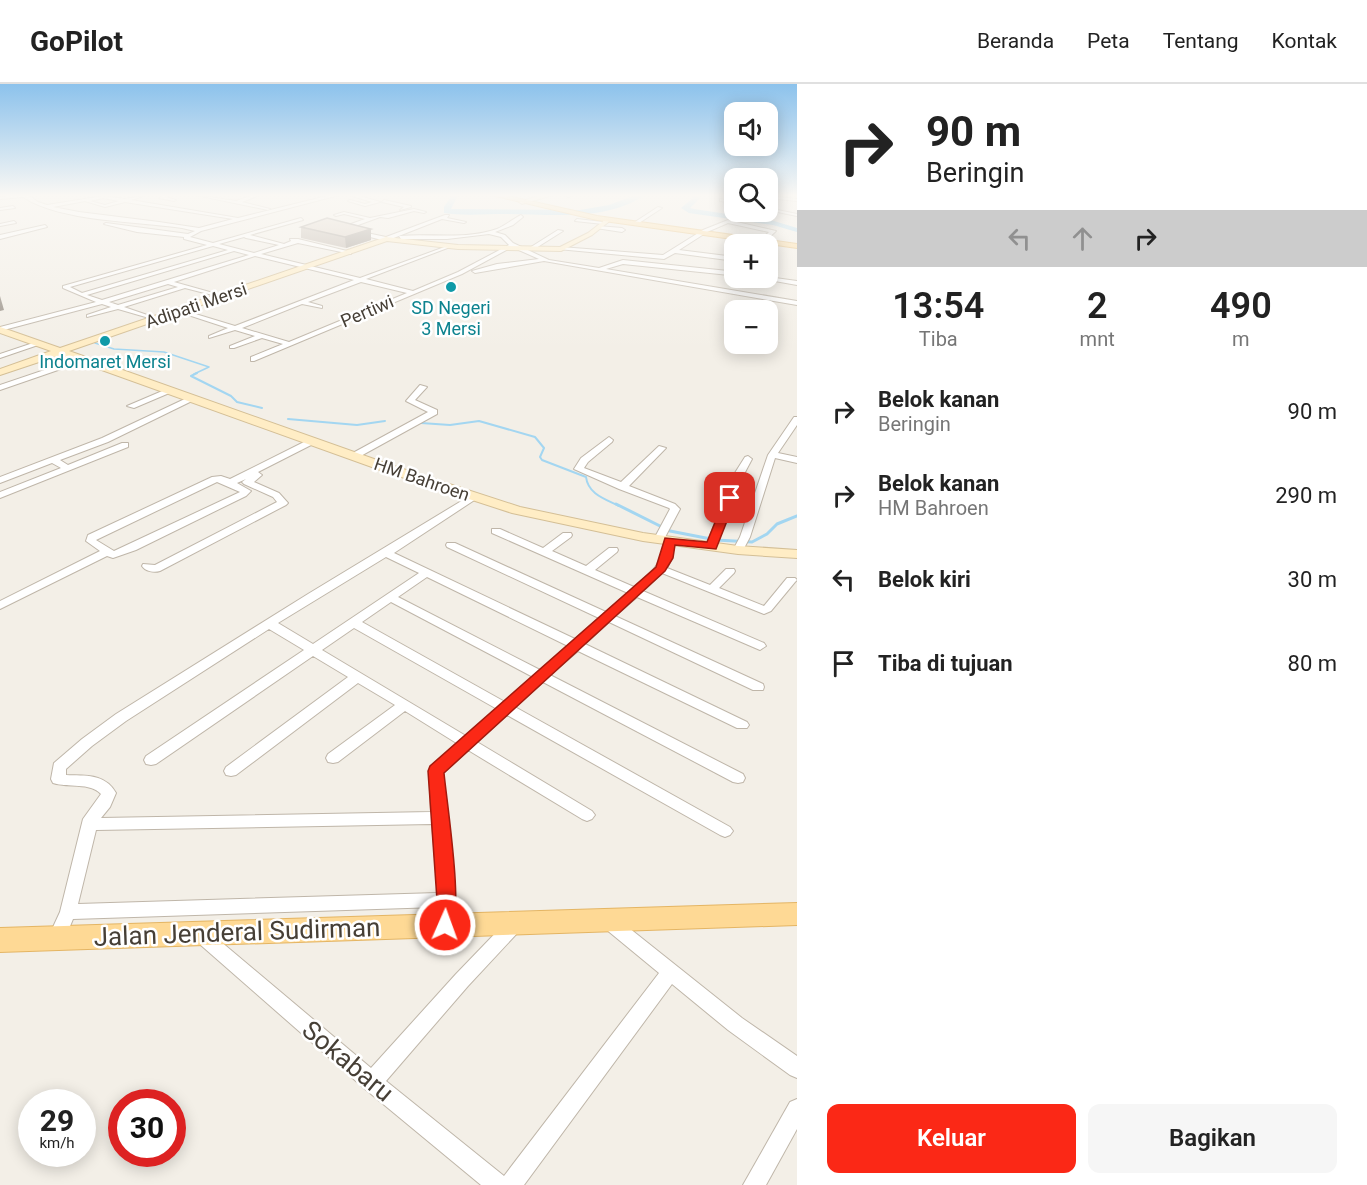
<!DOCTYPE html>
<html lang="id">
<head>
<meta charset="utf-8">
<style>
	:root { --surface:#fff; --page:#f6f6f6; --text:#222; --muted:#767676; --line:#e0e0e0; --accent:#fb2816 }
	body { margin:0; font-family:Roboto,sans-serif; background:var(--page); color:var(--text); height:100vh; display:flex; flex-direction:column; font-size:22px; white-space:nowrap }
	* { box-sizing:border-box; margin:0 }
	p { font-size:20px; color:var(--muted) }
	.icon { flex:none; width:33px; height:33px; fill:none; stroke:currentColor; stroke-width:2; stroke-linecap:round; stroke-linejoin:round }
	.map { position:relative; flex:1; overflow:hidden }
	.panel { display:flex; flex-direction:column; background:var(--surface); width:570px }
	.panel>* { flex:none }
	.top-card { background:#fff; color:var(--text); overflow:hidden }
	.controls { position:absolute; left:724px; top:18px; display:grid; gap:12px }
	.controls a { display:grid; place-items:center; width:54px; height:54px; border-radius:12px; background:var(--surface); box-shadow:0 3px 15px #0003; font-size:30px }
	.speed { position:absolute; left:18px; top:1005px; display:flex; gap:12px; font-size:30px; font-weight:700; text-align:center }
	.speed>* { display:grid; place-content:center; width:78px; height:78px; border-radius:50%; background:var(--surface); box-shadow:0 3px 15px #0003; line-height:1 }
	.speed small { font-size:15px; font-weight:400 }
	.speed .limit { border:9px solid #d22; background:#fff; color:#111 }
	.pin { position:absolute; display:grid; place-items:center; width:51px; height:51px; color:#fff; margin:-26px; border-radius:12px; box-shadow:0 3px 9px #0006 }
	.me { position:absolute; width:66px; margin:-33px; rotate:2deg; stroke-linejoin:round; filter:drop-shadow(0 0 4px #0008) }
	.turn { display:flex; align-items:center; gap:21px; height:126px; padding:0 30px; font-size:27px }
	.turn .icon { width:78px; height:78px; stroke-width:2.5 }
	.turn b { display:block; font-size:42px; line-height:51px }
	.lanes { display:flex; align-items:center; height:57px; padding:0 30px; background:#0003; justify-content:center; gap:30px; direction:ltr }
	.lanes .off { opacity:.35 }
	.eta { display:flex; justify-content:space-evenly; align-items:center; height:102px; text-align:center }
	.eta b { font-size:36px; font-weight:600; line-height:42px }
	.action { display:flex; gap:12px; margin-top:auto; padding:12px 30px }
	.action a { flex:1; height:69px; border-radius:12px; background:var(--accent); color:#fff; font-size:24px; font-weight:600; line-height:69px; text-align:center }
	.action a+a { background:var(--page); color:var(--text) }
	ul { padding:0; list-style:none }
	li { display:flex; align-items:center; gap:18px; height:84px; padding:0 30px }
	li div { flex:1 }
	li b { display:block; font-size:22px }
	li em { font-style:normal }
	header { display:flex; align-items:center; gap:36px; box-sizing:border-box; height:84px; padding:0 30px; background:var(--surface); border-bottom:2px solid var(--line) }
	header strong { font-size:28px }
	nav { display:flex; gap:33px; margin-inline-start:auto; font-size:21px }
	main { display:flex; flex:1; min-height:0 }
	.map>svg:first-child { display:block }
</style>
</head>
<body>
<header>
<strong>GoPilot</strong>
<nav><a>Beranda</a><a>Peta</a><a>Tentang</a><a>Kontak</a></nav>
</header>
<main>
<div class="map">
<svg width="797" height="1101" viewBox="0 0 797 1101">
	<rect width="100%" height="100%" fill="#f3efe7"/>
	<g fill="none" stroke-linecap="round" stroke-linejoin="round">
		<path stroke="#a3d6f1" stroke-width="1.5" d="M95,259L114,265L164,268L209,283L194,290"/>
		<g stroke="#a3d6f1" stroke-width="2">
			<path d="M197,289L191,292L231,312L237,318L262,324"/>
			<path d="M288,335L357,341L385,337"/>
			<path d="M421,339L450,341L479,337L535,353L544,364L540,373L542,376L586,393C588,410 605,415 619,422"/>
		</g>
		<path stroke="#a3d6f1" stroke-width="3" d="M616,420L670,447L716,456L752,458L767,450L777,440L797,432"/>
		<g fill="#a3d6f1" fill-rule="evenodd">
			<path d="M452,111H458L451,125L580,126L609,121L636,111H645C605,138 550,130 505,130C485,130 464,132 444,129V123Z"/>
			<path d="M689,111H697L700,114L690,124L694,125L774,137L797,144V148L773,141L689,129L681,124L693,114Z"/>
		</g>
		<defs>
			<g id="street">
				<path d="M13,111H28L38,118L47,121L103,112L125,115L147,111L131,116L238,134L331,111H339L201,147L190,153L213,159L301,134L303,136L250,151L284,160L291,157L290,155H298L351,168V170L298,159L261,170L360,194L450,161V163L366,195L413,207L458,188L509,161L501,153L489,150L447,155H401L399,152C431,149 466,156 497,145C506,141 513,135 521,131L523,133L513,141L495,148L505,151L513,159L549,176L599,184L623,176L728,187L735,180V186L729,191L623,180L606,185L797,217V221L544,177L475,189L472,187L497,180L539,175L512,163L462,190L254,277H251V273L283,260L262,254L234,264H230V262L255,252L235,246L209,254V252L228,244L176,227L179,225L235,242L354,196L255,172L174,198L224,212V214L185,204L124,223L156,234V236L118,225L87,233V231L111,223L102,220L0,247V243L96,218L63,204V202L207,161L184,155V153L137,148L104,140L106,139L188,150L195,147L182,144C136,137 61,138 23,113L0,115V113ZM103,114L119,117L105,121L90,117ZM85,117L105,123L125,118L233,135L199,144L159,138L79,128L53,123ZM244,153L246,154L279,161L254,169L219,160ZM213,162L228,166L82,209L70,203ZM234,167L249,171L102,216L87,211ZM361,198L407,209L289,258L242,244L302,220L322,224V222L308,218ZM168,200L178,203L118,221L109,218Z"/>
				<path d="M164,111H171L166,113L176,116L174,117L159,114Z"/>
				<path d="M196,111L236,117L253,111H260L242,118L270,125L268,126Z"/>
				<path d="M349,111H357L380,118L365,122L348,117L350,116L365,120L372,118Z"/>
				<path d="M562,111H571V112L569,113Z"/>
				<path d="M768,112L797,115V117L768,114Z"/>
				<path d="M720,115L735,117V119L720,117Z"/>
				<path d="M384,116L411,122V123L400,126L404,123L382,118Z"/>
				<path d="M13,122L15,124L0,126V124Z"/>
				<path d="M658,123L662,124L639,139L635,138Z"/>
				<path d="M768,124L797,130V132L768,126Z"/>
				<path d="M414,125L426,128L424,129L414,127L388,134L380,133L339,148L337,145L365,135L344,130L336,132L334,131L344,128L370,134Z"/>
				<path d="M445,131H449L447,134L466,138L464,139L442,135L386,157L354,149L357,147L386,153Z"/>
				<path d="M577,135L603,138L605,139L603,140L575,137Z"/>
				<path d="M728,136L776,147L762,160H757L769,148L728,139L707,148L679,166L735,173V177L675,169L664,175L558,165L561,163L663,171L703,146Z"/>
				<path d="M14,137L16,139L0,142V140Z"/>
				<path d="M45,141L47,143L0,155V151Z"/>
				<path d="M598,142L622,144L625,146L622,148L596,144Z"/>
				<path d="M558,146L563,147L536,164L531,163Z"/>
				<path d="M768,193L797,197V201L758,194Z"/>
				<path d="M39,257L42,259L41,260L0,274V270Z"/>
				<path d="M80,274L87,276L0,306V301Z"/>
				<path d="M420,301L427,303L415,316L437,326V330L357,374H351V370L428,328L406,317Z"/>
				<path d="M167,305L174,307L134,324L127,322Z"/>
				<path d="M189,313L196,315L108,358L60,376L68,381L122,359H128V363L0,414V408L61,384L52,379L0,399V393L102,354Z"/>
				<path d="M794,333H797V341L778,369L797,373V379L775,374L750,453L742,468H734L733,466L740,453L768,371Z"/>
				<path d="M609,353L613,356L612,358L588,378L584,384L621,398L659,362L666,364L629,402L675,420L680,425L663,457L659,458L654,455L670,425L669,424L619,405L574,385L581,374Z"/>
				<path d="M312,354L315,355V359L258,388L262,391L254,398L279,409L288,419L286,421L160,487C154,489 145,487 142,482L143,480L155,481L277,418L273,413L244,400L242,398L246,395L237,399L251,407L246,412L136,466L113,474L107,472L0,525V517L100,467L86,457L88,451L212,393L221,392L230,395ZM217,398L240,408L114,467L96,456Z"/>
				<path d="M748,372L752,375L743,392L716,462L711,465L707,464L706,462L733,392L745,373Z"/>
				<path d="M473,410L476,411V415L394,469L575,555L599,534L447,463L446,461L447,459H455L606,528L628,509L492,449V445H500L543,464L563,449H571L572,451L571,453L552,467L586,482L609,464H617L618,466L617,468L595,486L634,503C653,487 661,482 664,457L669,454L674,457L672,474L667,484L710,501L726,485H734L735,487L734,489L719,504L764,522L787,494H795L797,496L795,498L771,527L764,530L662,489L643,507L764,559L766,562L760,566L637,513L615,532L763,600L764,603L763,606H753L609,538L585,560L747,638L749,641L747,644H737L578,567L550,591L743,690L745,694L743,698L738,699L733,698L543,598L515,623L730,743L733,747L730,751L725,753L720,751L507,631L477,658L592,727L595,731L592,735L587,737L582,735L468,666L443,689L455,816L453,841L451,846L445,849L439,846L437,841L438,823L73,835L63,859L57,862L51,859L48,854L60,828L83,735L101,710C90,698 68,704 53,699L51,695L54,679L82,655L116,630L308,510ZM386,473L419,489L313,560L278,539ZM427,493L568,562L540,586L398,513ZM391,518L533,593L505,618L362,538ZM354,544L497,625L466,652L322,566ZM269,545L304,566L146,672L144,676L146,680L151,681L156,680L313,572L348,593L226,683L224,687L226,691L231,692L236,691L358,599L395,621L328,670L326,674L328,678L333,679L338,678L405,627L458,660L429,687L431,728L101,734L110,723L116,709C105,689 85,692 66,691V685L92,662L126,637ZM432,740L438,809L78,820L96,746Z"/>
				<path d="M608,829L614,832L742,934L797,972V994L790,991L728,946L672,900L524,1101H481L365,1005L195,856L192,851L195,846L201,843L207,846L371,984L456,890L510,834L516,831L522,834L524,839L522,844L468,902L386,997L504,1092L659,889L602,842L600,837L602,832Z"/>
				<path d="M797,1015V1045L766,1101H743L790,1018Z"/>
			</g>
			<g id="secondary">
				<path d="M542,111H553L522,120L519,118Z"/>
				<path d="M606,135L611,136L592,151L561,167L458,165L387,157L69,267L391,381L520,423L643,449L738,462L797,466V474L738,470L643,457L512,429L383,387L60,271L0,291V285L51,267L0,249V243L60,264L386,153L458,161L560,163L588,149Z"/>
			</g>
			<g id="primary">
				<path d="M491,111H504L597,132L797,160V164L597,136Z"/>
				<path d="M797,819V841L0,868V844Z"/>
			</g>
		</defs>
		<use href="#street" stroke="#bfb6a9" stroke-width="2"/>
		<use href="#secondary" stroke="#d4bf96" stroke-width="2"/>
		<use href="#primary" stroke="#e4b564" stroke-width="2"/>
		<use href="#street" fill="#fff" fill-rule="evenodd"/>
		<use href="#secondary" fill="#ffedc5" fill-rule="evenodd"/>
		<use href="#primary" fill="#fed995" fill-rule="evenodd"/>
	</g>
	<path fill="#baafa4" d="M301,143L371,156L346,164L301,154Z"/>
	<g fill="#978f86">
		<path d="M371,145V156L346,164L345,153Z"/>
		<path d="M0,212L4,226L0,227Z"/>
	</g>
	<path fill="#d8ccbf" stroke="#978f86" stroke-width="1.5" d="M327,134L371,145L345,153L301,143Z"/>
	<linearGradient id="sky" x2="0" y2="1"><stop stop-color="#8cc2ec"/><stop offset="0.42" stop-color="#faf8f4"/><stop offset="1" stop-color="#faf8f4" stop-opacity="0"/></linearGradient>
	<rect width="797" height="265" fill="url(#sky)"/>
	<path fill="#fb2816" stroke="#a31a0e" stroke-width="1.5" d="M730,410L736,414L716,465L675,461L673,474L665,487L444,689C447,720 463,823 452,847L445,850L438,847L435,841L437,816L428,687L430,682L656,483L665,454L707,458L725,414Z"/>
	<g fill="#0f9aa8" stroke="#fff" stroke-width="2">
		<circle cx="451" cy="203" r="6"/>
		<circle cx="105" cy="257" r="6"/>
	</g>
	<g text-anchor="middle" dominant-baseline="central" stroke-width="5" stroke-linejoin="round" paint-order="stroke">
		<g font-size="18" fill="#463f36" stroke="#fff">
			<text transform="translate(196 221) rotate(-19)">Adipati Mersi</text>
			<text transform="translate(367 227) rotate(-23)">Pertiwi</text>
			<text transform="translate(422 395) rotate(19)">HM Bahroen</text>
		</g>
		<g font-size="18" fill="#0d838f" stroke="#fff">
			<text x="451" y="223">SD Negeri<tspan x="451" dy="21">3 Mersi</tspan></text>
			<text x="105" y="277">Indomaret Mersi</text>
		</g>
		<g font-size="26" fill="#463f36" stroke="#fff">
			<text transform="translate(237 848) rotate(-2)">Jalan Jenderal Sudirman</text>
			<text transform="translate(348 977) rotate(40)">Sokabaru</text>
		</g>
	</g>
</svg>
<div class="controls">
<a><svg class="icon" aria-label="sound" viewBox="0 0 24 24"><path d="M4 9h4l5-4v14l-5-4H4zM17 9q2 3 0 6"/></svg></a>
<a><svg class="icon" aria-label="search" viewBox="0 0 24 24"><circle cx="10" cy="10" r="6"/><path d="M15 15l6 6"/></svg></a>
<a>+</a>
<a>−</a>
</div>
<div class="speed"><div>29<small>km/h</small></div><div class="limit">30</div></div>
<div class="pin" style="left:730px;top:414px;background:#d93025"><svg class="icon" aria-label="arrive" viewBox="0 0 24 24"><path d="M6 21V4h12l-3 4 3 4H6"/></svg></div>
<svg class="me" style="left:445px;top:841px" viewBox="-20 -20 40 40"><circle r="17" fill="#fb2816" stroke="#fff" stroke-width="3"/><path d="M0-11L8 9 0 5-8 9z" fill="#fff"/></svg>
</div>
<section class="panel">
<div class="top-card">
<div class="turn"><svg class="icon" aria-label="right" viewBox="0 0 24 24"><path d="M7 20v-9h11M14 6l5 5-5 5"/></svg><div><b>90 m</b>Beringin</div></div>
<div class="lanes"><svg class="icon off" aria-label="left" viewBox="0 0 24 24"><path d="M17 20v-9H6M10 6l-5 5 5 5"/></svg><svg class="icon off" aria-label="ahead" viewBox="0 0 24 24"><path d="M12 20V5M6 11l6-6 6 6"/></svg><svg class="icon" aria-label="right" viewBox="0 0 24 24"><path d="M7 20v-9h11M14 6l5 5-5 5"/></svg></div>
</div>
<div class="eta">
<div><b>13:54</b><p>Tiba</p></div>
<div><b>2</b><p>mnt</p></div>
<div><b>490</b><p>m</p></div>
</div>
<ul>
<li><svg class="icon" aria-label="right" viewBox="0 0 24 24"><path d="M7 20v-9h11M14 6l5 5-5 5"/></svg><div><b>Belok kanan</b><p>Beringin</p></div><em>90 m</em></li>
<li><svg class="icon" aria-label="right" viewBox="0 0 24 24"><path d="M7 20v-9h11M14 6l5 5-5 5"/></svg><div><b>Belok kanan</b><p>HM Bahroen</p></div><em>290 m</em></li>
<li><svg class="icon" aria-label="left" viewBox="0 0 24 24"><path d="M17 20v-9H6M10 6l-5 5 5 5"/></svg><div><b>Belok kiri</b></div><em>30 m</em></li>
<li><svg class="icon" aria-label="arrive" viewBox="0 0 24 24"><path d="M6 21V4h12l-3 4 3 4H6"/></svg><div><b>Tiba di tujuan</b></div><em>80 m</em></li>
</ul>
<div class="action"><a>Keluar</a><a>Bagikan</a></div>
</section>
</main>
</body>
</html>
